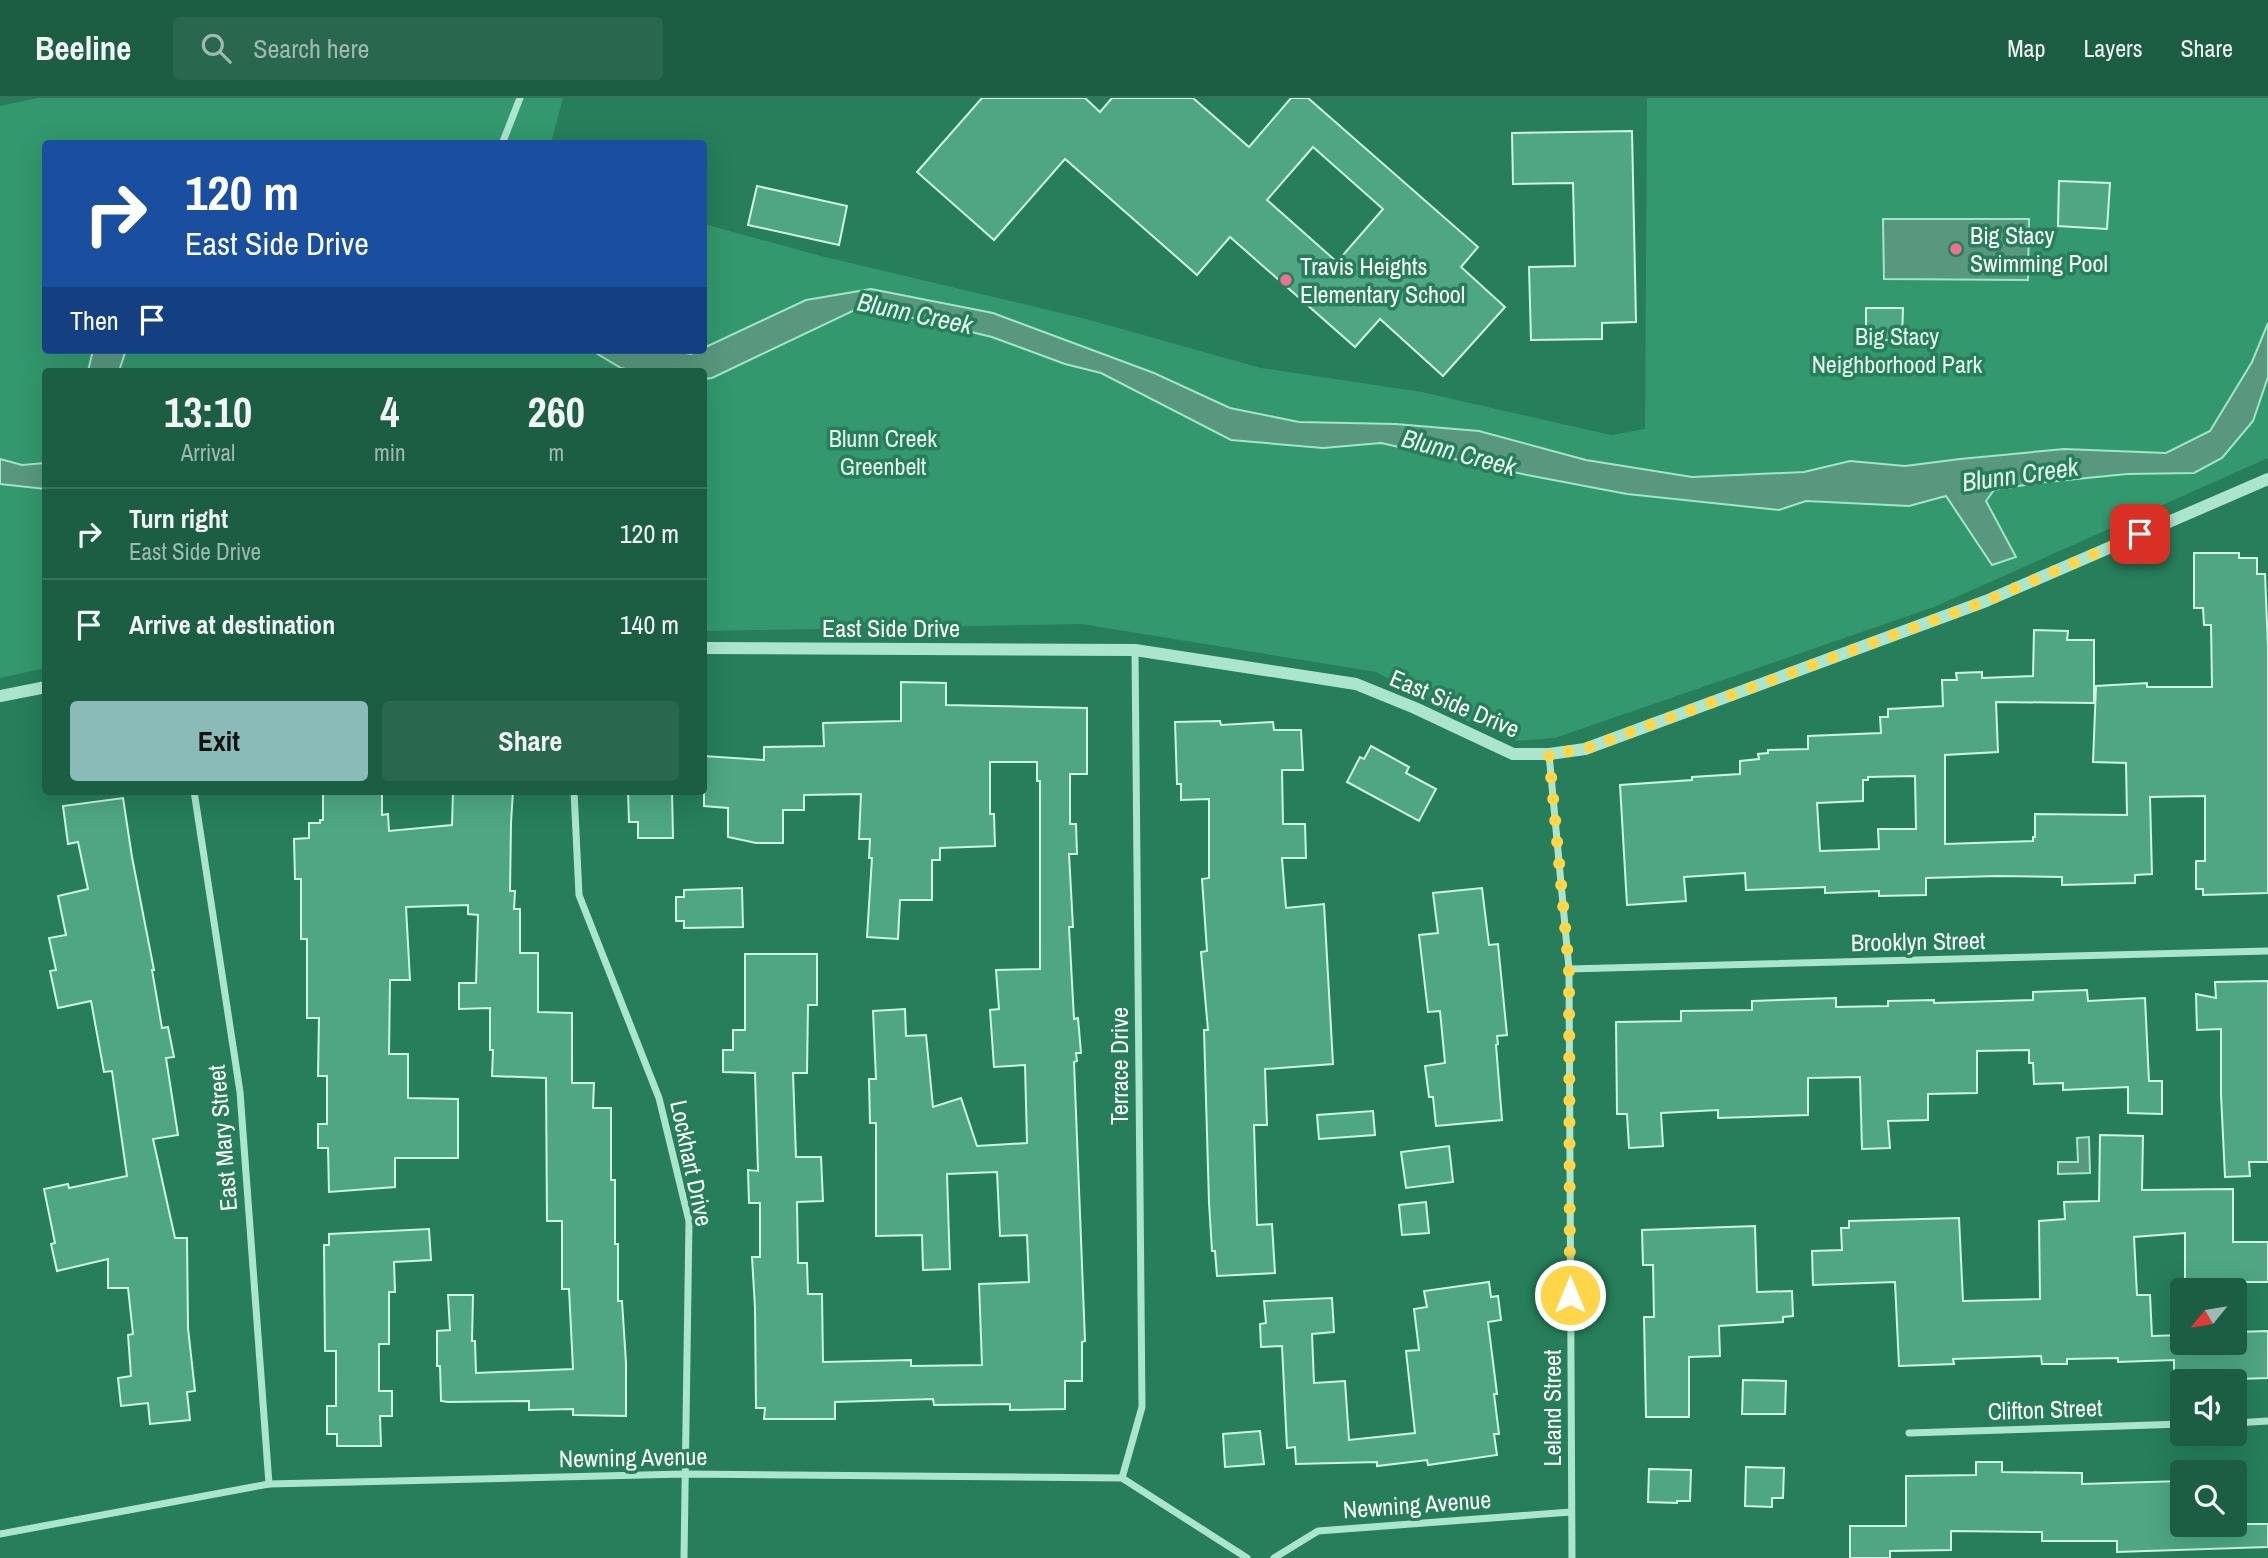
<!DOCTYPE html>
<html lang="en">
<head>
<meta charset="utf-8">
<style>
	:root { --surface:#1c5e44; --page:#29674f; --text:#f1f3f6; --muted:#a0bab2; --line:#3a735d; --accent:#8bbbb9 }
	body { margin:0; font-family:"Archivo Narrow",sans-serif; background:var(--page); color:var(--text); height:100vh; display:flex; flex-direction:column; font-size:26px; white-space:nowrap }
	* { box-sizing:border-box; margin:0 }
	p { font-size:23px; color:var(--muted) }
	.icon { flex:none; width:38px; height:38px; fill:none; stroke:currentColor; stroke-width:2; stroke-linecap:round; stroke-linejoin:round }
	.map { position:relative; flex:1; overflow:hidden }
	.panel { position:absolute; left:42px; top:270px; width:665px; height:427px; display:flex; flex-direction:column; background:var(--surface); border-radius:7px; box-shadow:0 7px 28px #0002 }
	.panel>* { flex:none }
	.hud { position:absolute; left:42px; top:42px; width:665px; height:214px; border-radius:7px; box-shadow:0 7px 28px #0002; background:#1a4fa0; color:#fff; overflow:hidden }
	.needle { width:46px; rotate:240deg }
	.tools { position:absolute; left:2170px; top:1180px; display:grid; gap:14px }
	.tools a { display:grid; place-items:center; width:77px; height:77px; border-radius:7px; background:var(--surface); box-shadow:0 7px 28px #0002; font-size:35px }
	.pin { position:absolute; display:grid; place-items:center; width:60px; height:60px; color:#fff; margin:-30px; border-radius:14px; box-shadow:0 4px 10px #0006 }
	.me { position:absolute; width:77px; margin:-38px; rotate:0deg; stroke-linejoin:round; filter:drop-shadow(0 0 5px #0008) }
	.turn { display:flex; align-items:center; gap:24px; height:147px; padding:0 28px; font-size:32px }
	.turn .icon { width:91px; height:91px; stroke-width:2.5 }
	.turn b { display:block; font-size:49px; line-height:60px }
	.then { display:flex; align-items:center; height:66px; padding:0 28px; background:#0003; gap:14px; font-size:26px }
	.eta { display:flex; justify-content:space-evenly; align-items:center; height:119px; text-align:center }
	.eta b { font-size:42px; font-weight:700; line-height:49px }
	.primary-button { display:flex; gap:14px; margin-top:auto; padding:14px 28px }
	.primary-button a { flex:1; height:80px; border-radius:7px; background:var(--accent); color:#111; font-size:28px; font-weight:700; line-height:80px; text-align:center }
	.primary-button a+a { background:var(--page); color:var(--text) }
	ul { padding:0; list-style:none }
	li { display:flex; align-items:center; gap:21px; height:91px; padding:0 28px; border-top:2px solid var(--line) }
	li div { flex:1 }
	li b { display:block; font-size:26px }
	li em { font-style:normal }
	header { display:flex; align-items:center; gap:42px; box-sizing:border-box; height:98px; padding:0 35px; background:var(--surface); border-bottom:2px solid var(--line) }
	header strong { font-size:33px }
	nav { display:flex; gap:38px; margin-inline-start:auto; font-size:24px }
	.search { width:490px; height:63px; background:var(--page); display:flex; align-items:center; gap:18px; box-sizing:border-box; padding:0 24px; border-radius:7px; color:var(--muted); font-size:26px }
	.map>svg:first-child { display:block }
</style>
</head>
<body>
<header>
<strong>Beeline</strong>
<div class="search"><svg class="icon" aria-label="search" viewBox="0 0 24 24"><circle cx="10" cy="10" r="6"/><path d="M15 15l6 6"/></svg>Search here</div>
<nav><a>Map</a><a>Layers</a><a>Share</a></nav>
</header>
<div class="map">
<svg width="2268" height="1460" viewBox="0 0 2268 1460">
	<rect width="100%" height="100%" fill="#267e5a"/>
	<path fill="#33986d" d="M38,0H563L551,45L46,46V252H704V126L821,158L1086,221L1261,270L1422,294L1611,337L1645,331L1647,0H2268V360L1934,509L1555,640L1517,643L1467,623L1376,574L1082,526L704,533V273H46L45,570L0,580V8Z"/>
	<g fill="#59987e" stroke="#a0e6c8" stroke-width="2">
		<path d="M1883,121H2029L2028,182L1884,181Z"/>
		<path d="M871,191L993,215L1154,275L1230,310L1299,324L1396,326L1479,333L1586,362L1692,379L1804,374L1850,363L1905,368L1960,361L2064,351L2166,355L2210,333L2252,264L2268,225V279L2253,323L2222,360L2194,375L2127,376L2037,385L1994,392L1986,403L2016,459L1992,467L1946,398L1909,408L1806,403L1779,412L1627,396L1527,377L1381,345L1323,350L1231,342L1101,275L1065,266L992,239L863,208L712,280L704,281V273H637L621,270L591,252H668L691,256L806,202Z"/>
		<path d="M93,252H126L119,273H88Z"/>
		<path d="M0,361L22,367L45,365V391L0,386Z"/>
		<path d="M2089,1039L2090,1075L2058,1076V1064H2078L2077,1040Z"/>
	</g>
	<g fill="#4ea782" stroke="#cff4e4" stroke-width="2" fill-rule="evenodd">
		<path d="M982,0H1085L1100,14L1112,0H1193L1249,49L1291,0H1308L1478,149L1461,169L1505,209L1443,278L1380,221L1355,249L1230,139L1197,177L1065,61L994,142L917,74ZM1313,49L1383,111L1337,164L1267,102Z"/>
		<path d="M1632,33L1636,224L1602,225V241L1531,242L1529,169L1575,168L1573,85L1513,86L1512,35Z"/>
		<path d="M2059,83L2110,85L2107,131L2058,128Z"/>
		<path d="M757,88L847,108L839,147L748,127Z"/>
		<path d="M1866,210H1903L1902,242H1866Z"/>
		<path d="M2194,455H2239V460H2257V476H2265L2268,550V795L2203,797V791H2196V763H2205V698L2150,699L2152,776L2135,777V785L2062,787V779L1997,778L1926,780V797L1879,798V793L1825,795V789L1746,792L1745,775L1684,779L1686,803L1627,807L1620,687L1692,682V679L1740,676V663L1759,661L1758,656L1768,655V652L1808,651V638L1881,635L1880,619H1888V611L1943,608L1942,582H1957L1956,575L1982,574V580L2033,578L2034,532L2068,533L2067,542H2094V605L1996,604L1998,654L1945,657V746L2033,743V739H2035V716L2127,717L2126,665L2093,664L2096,588L2147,585V589H2212L2211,527H2204L2203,510H2194ZM1915,678L1916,731H1878L1879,751L1820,753L1817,705L1863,703V682H1868V679Z"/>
		<path d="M901,584L946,585V607L1087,610V676H1070V726H1076L1077,756H1069L1073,829H1069L1074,921L1078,920L1081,955H1076L1077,963L1074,964L1085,1243L1082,1244V1283H1065V1311L1010,1312V1306L934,1307L933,1301L835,1304V1321H764L765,1310H756L755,1210L752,1159H760V1105H749L748,1072L758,1073L755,975L723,974V952H733V932H745V856H817V907H808L807,975H793L796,1059H821L823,1103L797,1104L798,1165H807L808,1196H822L823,1264L911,1262V1268L982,1267L979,1186L1029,1184L1027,1137L1000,1138L997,1074L947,1076L950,1171L923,1172L922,1137L876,1138V1025H870L869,981H876L873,913L905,911L906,938L926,937L933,1009L961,1000L977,1048L1027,1045L1025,967L994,969L990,912L999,911L996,872L1040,871V683H1037V664H990V716H994L995,748L940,750V762H932V802H900L898,841L867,839L872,760H869L870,741H859L861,696L804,697V712H783V745H756L728,739V710L704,708V658L764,662V649L824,648L823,625L901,623Z"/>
		<path d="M1220,623L1221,627L1273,624L1274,632H1301L1303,672H1282L1283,726H1305L1306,760H1282L1286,810L1324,806L1333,966L1265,971L1267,1027H1254L1257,1127L1272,1126L1275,1175L1217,1178L1215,1153H1212L1209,1105L1204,932H1208L1201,854L1207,853L1202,781L1209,780V701L1181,702V686H1177L1175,624Z"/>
		<path d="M1371,648L1409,669L1406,675L1436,691L1419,723L1347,684L1360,659L1364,661Z"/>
		<path d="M323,693H382V717L388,716L389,733L452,727L453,693H513L511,725L510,793H515L514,811H520V855H538V914L572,915V985H594L593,1010H611V1082H615V1146H618V1203H622L626,1265V1318L573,1317V1311L529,1312V1303L448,1304L441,1303L440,1268H437V1233L450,1232L448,1197H473L472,1243H475L476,1275L573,1271L569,1191H562V1123H547L546,980L492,978L493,952H490V910L459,911V885H476L478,817L468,816V807L406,809L410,882H390L389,956H408V1000L458,1001V1060H395V1089L329,1094L328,1050H318V1026H327V978H318L319,920H307V841H301V781H295L294,741L309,740V725H320V722H323Z"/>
		<path d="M628,693H672L673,740H638V724H629Z"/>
		<path d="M123,700L132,759L154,872H152L162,930L168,929L174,959L166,960L178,1037L153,1041L175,1140H187L188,1230L195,1293L187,1294L190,1322L150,1326L148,1305L121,1308L118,1280L131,1278L128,1237L133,1236L128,1190H108V1161L57,1173L51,1146L55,1145L44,1091L68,1086L69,1090L127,1078L112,973L104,974L91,903L58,910L50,873L56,872L49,840L66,837L58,798L88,791L78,744L68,746L63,708Z"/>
		<path d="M742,790L743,829L684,830V823H676V799H684V792Z"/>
		<path d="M1482,790L1489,847L1498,846L1507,937L1497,938L1498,946L1496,947L1502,1022L1436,1028L1433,999H1429L1425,968L1445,965L1440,913L1428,914L1419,837L1438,835L1433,795Z"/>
		<path d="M2268,883V1064H2249L2250,1078L2225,1079L2221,997V931L2197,932L2196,896L2216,900L2215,884Z"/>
		<path d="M2087,892L2088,903L2145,900L2149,983H2162V1016L2128,1015V989L2063,992V985L2034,986L2033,965H2029V952L1977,953V995L1928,996V1022L1888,1023L1890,1050L1862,1051L1860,979L1808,980V1017L1718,1020V1012L1661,1015L1663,1048L1629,1050L1627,1016H1617L1616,924L1681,923V913L1752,912V903L1836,900V909L1888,908V903L1934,902V905L2033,902V894Z"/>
		<path d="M1373,1013L1375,1037L1319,1041L1317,1017Z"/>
		<path d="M2100,1037L2143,1038L2142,1092L2233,1091V1144H2268V1184H2185V1135L2134,1139L2137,1197H2150L2152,1238L2182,1237V1244H2235V1234L2268,1233V1280L2209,1282V1276L2174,1277V1262L2118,1264V1260L2067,1261V1266H2042L2041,1258L1953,1261L1954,1266L1899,1268L1895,1184L1813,1187L1812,1153L1842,1152L1841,1130H1849V1123L1959,1120L1963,1203L2040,1201L2039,1123L2065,1121L2064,1104L2099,1103Z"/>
		<path d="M1449,1048L1453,1084L1406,1090L1401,1054Z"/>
		<path d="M1426,1104L1429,1135L1402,1137L1399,1107Z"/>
		<path d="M1755,1128L1757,1194L1792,1193L1793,1218L1783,1219V1224L1719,1228L1720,1258L1689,1259V1319H1646L1644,1219H1654L1653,1167H1643L1642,1132Z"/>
		<path d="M429,1131L431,1162L394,1164L395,1194H389V1246H379V1293H392V1318H380L381,1348H337V1336H327V1308H336V1253H325L324,1147H329V1136Z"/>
		<path d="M1489,1184L1491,1199L1498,1198L1501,1222L1488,1224L1497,1296H1494L1499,1336H1494L1497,1357L1428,1367L1427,1362L1377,1368V1364L1296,1366L1295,1349L1287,1350L1282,1248L1261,1249L1260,1226L1266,1225L1264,1203L1332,1200L1334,1234L1312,1236L1314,1285L1345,1283L1349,1342L1415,1335L1406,1253L1419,1252L1414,1211L1427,1209L1424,1193Z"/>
		<path d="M1743,1282L1786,1283L1785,1316H1742Z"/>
		<path d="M1260,1333L1264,1366L1225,1369L1223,1336Z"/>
		<path d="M1976,1364H2002V1374L2082,1375V1386L2182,1383V1426H2268V1449L2117,1454V1443H2042V1434L1951,1433V1452L1890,1453V1460H1850V1428H1906V1378L1976,1377Z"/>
		<path d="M1746,1369L1784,1370L1783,1400H1772V1409L1745,1408Z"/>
		<path d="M1649,1371L1691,1372L1690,1403H1677V1405L1648,1404Z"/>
	</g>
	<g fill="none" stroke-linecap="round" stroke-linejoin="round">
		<g stroke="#ace5cd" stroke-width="7">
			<path d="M502,46L520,0"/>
			<path d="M1549,656L1569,871L1572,1460"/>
			<path d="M194,693L240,994L269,1386"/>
			<path d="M574,693L579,797L659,1000L689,1123L684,1460"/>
			<path d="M1569,871L2268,853"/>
			<path d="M2235,1325L2268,1323"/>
			<path d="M1909,1335L2182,1326"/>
			<path d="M1122,1380L1142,1309L1135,552"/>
			<path d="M0,1436L269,1386L684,1376L1122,1380L1247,1460"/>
			<path d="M1274,1460L1318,1433L1571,1414"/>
		</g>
		<g stroke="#ace5cd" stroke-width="12">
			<path d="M704,550L1135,552L1356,586L1415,610L1513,656H1549L1585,651L1986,503L2268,381"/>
			<path d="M0,598L46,589"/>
		</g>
	</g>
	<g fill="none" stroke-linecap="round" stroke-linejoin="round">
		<path stroke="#ffd54a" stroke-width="12" stroke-dasharray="0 21.6" d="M1570,1197L1569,871L1549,656L1585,651L1986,503L2140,436"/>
	</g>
	<g fill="#ee7192" stroke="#267e5a" stroke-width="2.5">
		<circle cx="1956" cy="151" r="7"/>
		<circle cx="1286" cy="182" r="7"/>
	</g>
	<g text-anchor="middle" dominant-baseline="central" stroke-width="7" stroke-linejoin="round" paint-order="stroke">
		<g font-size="24" fill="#fff" stroke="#267e5a" text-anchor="start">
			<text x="1970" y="137">Big Stacy<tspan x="1970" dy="28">Swimming Pool</tspan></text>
			<text x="1300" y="168">Travis Heights<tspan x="1300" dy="28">Elementary School</tspan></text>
		</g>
		<g font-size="24" fill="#e5f9f0" stroke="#267e5a">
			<text x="1897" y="238">Big Stacy<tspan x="1897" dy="28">Neighborhood Park</tspan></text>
			<text x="883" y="340">Blunn Creek<tspan x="883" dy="28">Greenbelt</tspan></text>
		</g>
		<g font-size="24" fill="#fff" stroke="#267e5a">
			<text x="891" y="530">East Side Drive</text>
			<text transform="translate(1455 605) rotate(23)">East Side Drive</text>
			<text transform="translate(1918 843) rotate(-1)">Brooklyn Street</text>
			<text transform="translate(1119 968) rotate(-90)">Terrace Drive</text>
			<text transform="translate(222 1040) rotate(-95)">East Mary Street</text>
			<text transform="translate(692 1065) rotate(78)">Lockhart Drive</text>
			<text transform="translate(1552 1310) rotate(-90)">Leland Street</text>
			<text transform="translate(2045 1311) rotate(-2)">Clifton Street</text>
			<text transform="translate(633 1359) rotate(-1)">Newning Avenue</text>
			<text transform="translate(1417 1406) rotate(-4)">Newning Avenue</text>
		</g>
		<g font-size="26" font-style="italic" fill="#e6f9f1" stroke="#267e5a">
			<text transform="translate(915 215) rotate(12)">Blunn Creek</text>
			<text transform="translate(1459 354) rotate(15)">Blunn Creek</text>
			<text transform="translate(2020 376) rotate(-8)">Blunn Creek</text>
		</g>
	</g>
</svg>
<div class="tools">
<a><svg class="needle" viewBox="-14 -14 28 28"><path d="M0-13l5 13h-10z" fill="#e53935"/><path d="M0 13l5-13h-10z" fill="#a0bab2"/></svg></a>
<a><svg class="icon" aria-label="sound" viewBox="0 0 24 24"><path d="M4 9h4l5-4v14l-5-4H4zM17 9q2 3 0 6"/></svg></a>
<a><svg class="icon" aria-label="search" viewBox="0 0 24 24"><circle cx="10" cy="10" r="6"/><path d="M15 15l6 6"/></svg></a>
</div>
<div class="pin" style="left:2140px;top:436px;background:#d93025"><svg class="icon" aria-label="arrive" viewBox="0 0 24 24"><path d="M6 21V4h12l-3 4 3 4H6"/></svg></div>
<svg class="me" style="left:1570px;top:1197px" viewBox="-20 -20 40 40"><circle r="17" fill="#ffd54a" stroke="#fff" stroke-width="3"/><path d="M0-11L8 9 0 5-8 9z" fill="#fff"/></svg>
<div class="hud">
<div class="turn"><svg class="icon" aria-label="right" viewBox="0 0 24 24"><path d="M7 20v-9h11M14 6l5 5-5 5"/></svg><div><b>120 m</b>East Side Drive</div></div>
<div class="then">Then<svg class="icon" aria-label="arrive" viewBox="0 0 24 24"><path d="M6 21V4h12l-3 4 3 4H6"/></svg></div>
</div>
<section class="panel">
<div class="eta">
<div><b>13:10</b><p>Arrival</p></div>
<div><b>4</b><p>min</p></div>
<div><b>260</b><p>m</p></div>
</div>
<ul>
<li><svg class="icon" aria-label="right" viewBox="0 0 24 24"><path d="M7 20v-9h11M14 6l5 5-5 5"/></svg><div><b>Turn right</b><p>East Side Drive</p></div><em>120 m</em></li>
<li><svg class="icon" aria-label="arrive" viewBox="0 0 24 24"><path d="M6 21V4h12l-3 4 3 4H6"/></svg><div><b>Arrive at destination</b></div><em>140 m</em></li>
</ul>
<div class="primary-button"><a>Exit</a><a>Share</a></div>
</section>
</div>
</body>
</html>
